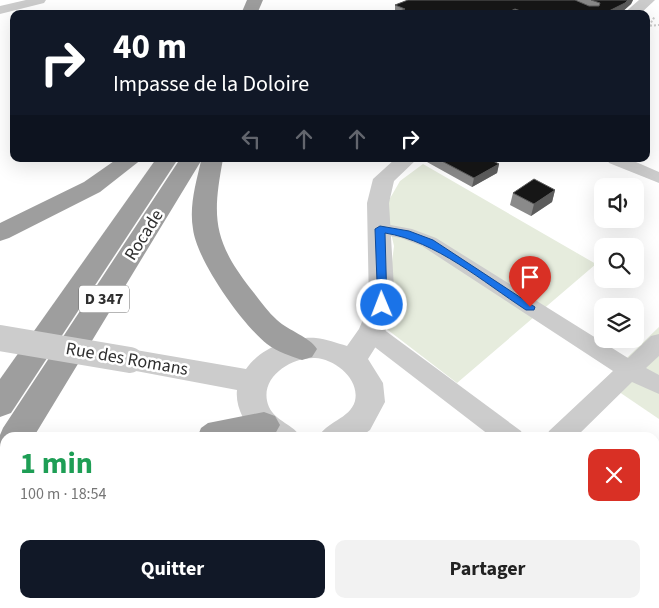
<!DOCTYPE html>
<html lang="fr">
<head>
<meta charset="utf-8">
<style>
	:root { --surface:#fff; --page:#f2f2f2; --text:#222; --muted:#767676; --accent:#111827 }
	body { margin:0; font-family:"Source Sans 3",sans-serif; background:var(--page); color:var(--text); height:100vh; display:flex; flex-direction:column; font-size:19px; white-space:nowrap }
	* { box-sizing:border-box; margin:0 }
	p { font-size:16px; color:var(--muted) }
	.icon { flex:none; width:28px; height:28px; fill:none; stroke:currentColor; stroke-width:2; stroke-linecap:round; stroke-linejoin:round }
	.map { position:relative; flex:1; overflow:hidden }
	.side { position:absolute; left:0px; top:432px; width:660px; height:176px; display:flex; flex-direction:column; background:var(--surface); border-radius:15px 15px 0 0; box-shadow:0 5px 20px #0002 }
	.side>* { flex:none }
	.guide { position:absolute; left:10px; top:10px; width:640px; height:152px; border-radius:10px; box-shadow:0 5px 20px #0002; background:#111827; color:#fff; overflow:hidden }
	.tools { position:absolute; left:594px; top:178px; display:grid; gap:10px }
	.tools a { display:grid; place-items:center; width:50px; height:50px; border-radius:10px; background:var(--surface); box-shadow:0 5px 20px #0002; font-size:25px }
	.pin { position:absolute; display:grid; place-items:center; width:42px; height:42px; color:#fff; margin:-51px -21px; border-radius:50% 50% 50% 0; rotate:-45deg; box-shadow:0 0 5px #0007 }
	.pin .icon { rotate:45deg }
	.me { position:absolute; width:55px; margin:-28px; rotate:359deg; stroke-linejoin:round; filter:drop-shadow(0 0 4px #0008) }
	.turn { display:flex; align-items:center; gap:18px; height:105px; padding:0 20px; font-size:22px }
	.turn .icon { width:65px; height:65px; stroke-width:2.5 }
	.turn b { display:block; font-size:35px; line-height:42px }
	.lanes { display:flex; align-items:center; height:48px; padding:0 20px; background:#0003; justify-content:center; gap:25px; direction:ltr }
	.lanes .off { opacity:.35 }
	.round { display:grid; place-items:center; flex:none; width:52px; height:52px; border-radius:10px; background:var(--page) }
	.headline { display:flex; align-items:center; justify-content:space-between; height:85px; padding:0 20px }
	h1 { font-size:30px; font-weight:700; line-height:38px; color:#1e9e55 }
	.cta { display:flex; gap:10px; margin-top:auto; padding:10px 20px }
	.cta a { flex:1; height:58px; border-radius:10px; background:var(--accent); color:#fff; font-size:20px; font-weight:700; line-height:58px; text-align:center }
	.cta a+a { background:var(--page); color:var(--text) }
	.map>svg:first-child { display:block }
</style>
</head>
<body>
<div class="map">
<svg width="659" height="608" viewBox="0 0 659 608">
	<rect width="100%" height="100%" fill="#fff"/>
	<g fill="#e6ecdd">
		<path d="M423,164L596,264L457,383L384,327L394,246L385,207L400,181Z"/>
		<path d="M659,327V419L603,381Z"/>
	</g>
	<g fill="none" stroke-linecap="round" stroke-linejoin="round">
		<g stroke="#ccc" stroke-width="2" stroke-dasharray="2 2" stroke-linecap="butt">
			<path d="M646,26L659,25"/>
			<path d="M649,26L655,16"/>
		</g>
		<path stroke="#ccc" stroke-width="4" stroke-dasharray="3 3" stroke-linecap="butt" d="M30,608L36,604"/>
		<g fill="#ccc" fill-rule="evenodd">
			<path d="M26,0H46L44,3L0,14V6Z"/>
			<path d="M607,159H629L659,172V183L609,163Z"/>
			<path d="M380,223L412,229L436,238L628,358L651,336L659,334V356L646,368L659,375V394L632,382L575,438H546L549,431L613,371L422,246L401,238L373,233L371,229L373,225Z"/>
			<path d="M371,324L379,326L521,431L524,438H493L363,338L360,332L363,326Z"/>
		</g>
		<g fill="#ccc" fill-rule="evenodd">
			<path d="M639,0H655L640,14H623Z"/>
			<path d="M395,159H417L394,181L389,203L395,305L385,332L368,359L383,383L385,402L370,430L359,438H318C325,422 350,419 355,401C360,379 335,359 315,358C290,357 257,379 269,407C276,422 294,424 301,438H258C246,426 235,408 237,390L120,368L116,360L120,352L130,349L246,369C259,349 292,336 316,338C326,339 337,343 347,346L359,329L369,305L367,203L373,179Z"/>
			<path d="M321,604H359L360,608H322Z"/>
		</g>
		<g fill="#9e9e9e" fill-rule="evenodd">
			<path d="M247,0H263L257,14H241Z"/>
			<path d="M117,159H142L100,192L9,238L0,241V223L84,182Z"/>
			<path d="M156,159H178L11,413L0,417V379Z"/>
			<path d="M180,159H223C212,217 213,240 250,288C259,299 267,311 277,320C289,331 310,337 317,349L312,357L302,360C291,356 277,352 267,344C242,324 197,261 193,229C189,206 196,183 201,161L33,438H5V474L0,475V435L3,428Z"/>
			<path d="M264,412L275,416L280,425L275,434L266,438H197L201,428L208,423Z"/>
			<path d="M5,570V604H17L11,608H0V572Z"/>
		</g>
		<path stroke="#ccc" stroke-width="26" d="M0,338L130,360"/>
	</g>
	<g fill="#8a8a8a">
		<path d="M408,0H633L631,4L622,12L619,14H392L395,13V5Z"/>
		<path d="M427,159H493V161L499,164L497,173L472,187L427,162Z"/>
		<path d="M555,190L552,202L531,216L510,205L513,193Z"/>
		<path d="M586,604H645L642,608H583Z"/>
	</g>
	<g fill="#5c5c5c">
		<path d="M628,0H633L631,4L622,12L619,14H603Z"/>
		<path d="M515,9L514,14H504Z"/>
		<path d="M499,164L497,173L472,187L474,178Z"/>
		<path d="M555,190L552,202L531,216L534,204Z"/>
	</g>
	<g fill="#161616" stroke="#5c5c5c">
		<path d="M408,0H575L589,6H599L600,3L591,0H628L625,3L603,14H529L515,9L504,14H392L405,9L395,5Z"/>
		<path d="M438,159H490H489L499,164L474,178Z"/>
		<path d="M534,179L555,190L534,204L513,193Z"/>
		<path d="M592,604H645L642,608H589Z"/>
	</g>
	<path fill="#1a73e8" stroke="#114b97" d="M380,226L409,231L433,240L535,307L534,310H526C483,282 436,241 385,233L387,305L382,309L378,308L375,229Z"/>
	<g text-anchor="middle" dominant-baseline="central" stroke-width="5" stroke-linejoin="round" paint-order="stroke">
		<rect fill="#fff" stroke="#6d6d6d" stroke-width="1" x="79" y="285.5" width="50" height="27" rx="4"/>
		<g font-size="16" font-weight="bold" fill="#2f2f2f">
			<text x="104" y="299">D 347</text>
		</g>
		<g font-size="18" fill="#2f2f2f" stroke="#fff">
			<text transform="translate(144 235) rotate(-58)">Rocade</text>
			<text transform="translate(127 359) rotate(10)">Rue des Romans</text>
		</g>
	</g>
</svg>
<div class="tools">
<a><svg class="icon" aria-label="sound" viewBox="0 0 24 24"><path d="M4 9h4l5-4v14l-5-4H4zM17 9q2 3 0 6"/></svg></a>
<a><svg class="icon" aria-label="search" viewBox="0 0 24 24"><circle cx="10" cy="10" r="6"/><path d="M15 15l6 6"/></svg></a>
<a><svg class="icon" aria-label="layers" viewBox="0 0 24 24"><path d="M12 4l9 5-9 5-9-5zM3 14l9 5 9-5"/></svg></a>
</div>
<div class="pin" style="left:530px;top:307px;background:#d93025"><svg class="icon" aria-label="arrive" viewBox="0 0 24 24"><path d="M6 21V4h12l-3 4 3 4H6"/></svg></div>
<svg class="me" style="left:382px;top:305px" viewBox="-20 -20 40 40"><circle r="17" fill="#1a73e8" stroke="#fff" stroke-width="3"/><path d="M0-11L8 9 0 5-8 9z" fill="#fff"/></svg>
<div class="guide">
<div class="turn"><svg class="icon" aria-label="right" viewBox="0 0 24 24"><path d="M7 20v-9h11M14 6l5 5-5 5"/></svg><div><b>40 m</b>Impasse de la Doloire</div></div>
<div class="lanes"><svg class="icon off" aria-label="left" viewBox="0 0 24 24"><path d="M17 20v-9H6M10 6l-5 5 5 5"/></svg><svg class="icon off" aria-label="ahead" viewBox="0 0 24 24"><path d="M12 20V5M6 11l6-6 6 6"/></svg><svg class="icon off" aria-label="ahead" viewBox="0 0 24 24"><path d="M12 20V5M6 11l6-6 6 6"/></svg><svg class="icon" aria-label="right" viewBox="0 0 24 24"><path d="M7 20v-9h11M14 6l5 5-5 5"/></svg></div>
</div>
<section class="side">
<div class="headline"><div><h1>1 min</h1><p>100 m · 18:54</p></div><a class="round" style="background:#d93025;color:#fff"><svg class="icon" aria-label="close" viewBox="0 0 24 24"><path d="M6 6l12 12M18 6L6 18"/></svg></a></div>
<div class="cta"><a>Quitter</a><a>Partager</a></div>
</section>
</div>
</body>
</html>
